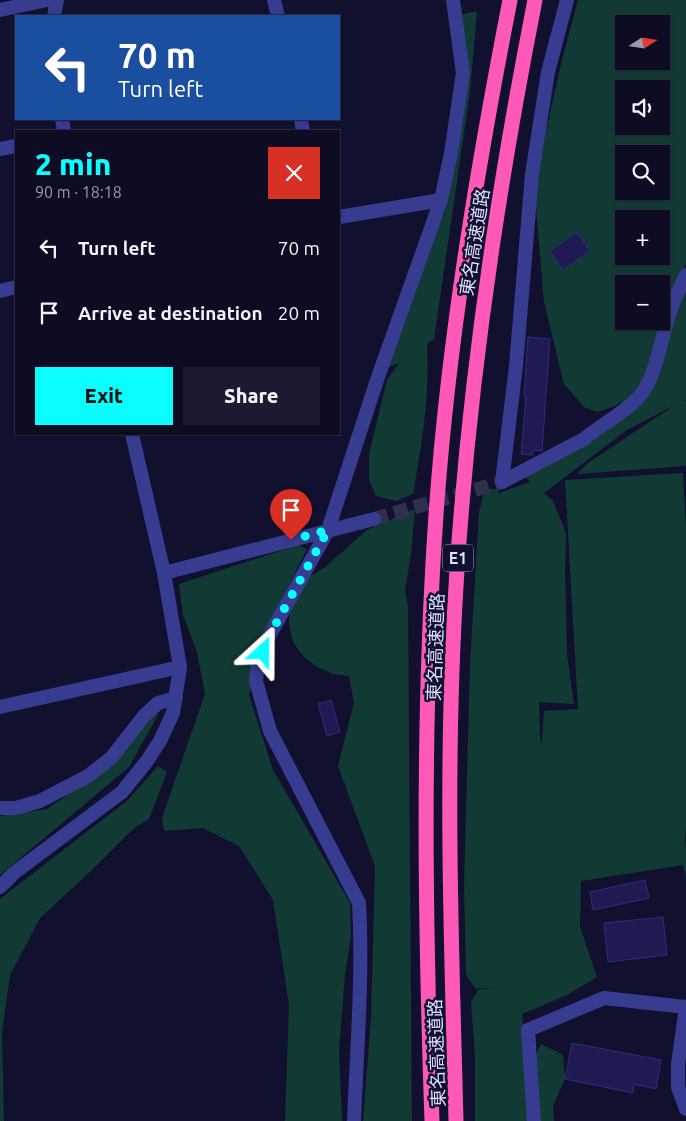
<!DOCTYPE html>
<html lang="en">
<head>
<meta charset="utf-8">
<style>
	:root { --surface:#0e0c23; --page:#1c1a30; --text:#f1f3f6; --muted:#9b9ba6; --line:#2e2c41; --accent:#0afdff }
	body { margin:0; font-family:Ubuntu,"Noto Sans JP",sans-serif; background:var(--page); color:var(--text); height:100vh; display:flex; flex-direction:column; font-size:19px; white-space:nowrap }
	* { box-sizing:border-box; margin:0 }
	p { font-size:16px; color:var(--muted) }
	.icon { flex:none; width:28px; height:28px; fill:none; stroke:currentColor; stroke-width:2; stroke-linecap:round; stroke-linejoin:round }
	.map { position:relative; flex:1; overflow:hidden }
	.drawer { position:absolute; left:15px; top:130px; width:325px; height:305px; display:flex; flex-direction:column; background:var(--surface); border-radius:0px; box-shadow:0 1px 4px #0004,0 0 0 1px var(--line) }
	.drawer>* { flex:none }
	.top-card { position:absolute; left:15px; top:15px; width:325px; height:105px; border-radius:0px; box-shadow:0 1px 4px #0004,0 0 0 1px var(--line); background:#1a4fa0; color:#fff; overflow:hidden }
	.needle { width:32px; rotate:78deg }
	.controls { position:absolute; left:615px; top:15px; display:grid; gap:10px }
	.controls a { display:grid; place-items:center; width:55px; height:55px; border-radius:0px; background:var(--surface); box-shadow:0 1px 4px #0004,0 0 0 1px var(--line); font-size:25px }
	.pin { position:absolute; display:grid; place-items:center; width:42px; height:42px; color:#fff; margin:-51px -21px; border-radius:50% 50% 50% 0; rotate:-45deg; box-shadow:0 0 5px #0007 }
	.pin .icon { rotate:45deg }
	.me { position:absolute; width:55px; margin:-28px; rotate:24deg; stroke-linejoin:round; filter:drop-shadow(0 0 4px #0008) }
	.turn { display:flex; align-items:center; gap:18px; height:105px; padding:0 20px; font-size:22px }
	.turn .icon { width:65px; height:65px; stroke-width:2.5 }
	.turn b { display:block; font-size:35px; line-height:42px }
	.round { display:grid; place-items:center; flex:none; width:52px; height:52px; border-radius:0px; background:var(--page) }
	.head { display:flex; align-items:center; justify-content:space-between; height:85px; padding:0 20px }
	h1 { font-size:30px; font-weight:800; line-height:38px; color:var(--accent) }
	.primary-button { display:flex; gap:10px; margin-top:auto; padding:10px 20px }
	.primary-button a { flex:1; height:58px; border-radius:0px; background:var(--accent); color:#111; font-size:20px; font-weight:800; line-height:58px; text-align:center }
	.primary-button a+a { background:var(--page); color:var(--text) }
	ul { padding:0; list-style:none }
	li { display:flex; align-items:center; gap:15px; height:65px; padding:0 20px }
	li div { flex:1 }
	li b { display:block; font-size:19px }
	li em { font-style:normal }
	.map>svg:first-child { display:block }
</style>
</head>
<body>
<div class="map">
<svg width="686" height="1121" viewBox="0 0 686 1121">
	<rect width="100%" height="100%" fill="#12102f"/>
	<g fill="#123a35" fill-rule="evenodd">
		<path d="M578,0H686V264L670,294L686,287V400L683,401H686V466L577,474L588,463L675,405L627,430L544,493L553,501L566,533L565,570L567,655L574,704L539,702L540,738L542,744L544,711L578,709L565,480L683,473L686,529V828L684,848L686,841V877L683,865L581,881L580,927L597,977L565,996L522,1014L532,1121H475V1058L471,1002L478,990L497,987L476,989L466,975L464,886L470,665L479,512L485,488L498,490V495L499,493L530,482L523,474L616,412L622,401L615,406L597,412L584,407L564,384L544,302L534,184L562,60ZM624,24H661V61H624ZM624,89H661V126H624ZM624,154H661V191H624ZM624,219H661V256H624ZM624,284H661V321H624Z"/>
		<path d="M477,11L470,92L434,339L427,344C430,395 422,444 413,494L396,501L376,496L369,480V454L387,380L399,363L388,367L423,262L445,212L460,136V15Z"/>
		<path d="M415,509L411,554L405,591L408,608L412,1121H363L371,1018L375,866L338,766L354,703L349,676L333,674L317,667L303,656L293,642L289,624L290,607L309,577L324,568L367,530Z"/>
		<path d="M298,545L307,549L263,637L249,695L273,770L350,903L351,936L345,974L339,1052L342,1121H285L289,1005L273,900L239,846L203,828L164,831L162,818L205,694L197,652L183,615L179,584Z"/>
		<path d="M159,713L129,767L0,875V816L47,809L110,766L147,722Z"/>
		<path d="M158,766L167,772L149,819L133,829L93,869L40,918L10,975L2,1033L4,1121H0V899L128,800Z"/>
		<path d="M541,1044L563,1055L565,1079L553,1106L554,1121H539L536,1055Z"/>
	</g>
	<g fill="#201a52" stroke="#332a7f">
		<path d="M577,232L590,251L563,270L550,251Z"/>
		<path d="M528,337L550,339L542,451L533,450L532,455L521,454L526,396H524Z"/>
		<path d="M331,700L340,732L327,736L318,704Z"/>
		<path d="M645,880L649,898L593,910L590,892Z"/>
		<path d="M663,917L667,955L608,962L604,923Z"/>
		<path d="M572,1043L661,1060L656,1089L634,1084L633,1093L565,1079Z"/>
	</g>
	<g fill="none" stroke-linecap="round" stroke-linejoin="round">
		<path stroke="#312f4e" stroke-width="14" stroke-dasharray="14 7" stroke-linecap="butt" d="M374,519L502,482"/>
		<g stroke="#373c91" stroke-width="14">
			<path d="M274,0L278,16"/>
			<path d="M0,10L47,0"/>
			<path d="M301,119L303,131"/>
			<path d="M0,149L16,146"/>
			<path d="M339,217L441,200"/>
			<path d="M0,291L16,287"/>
			<path d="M502,482L516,366L532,174L548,72L567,0"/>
			<path d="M502,482L584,439C602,424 623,414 639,397C654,381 660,345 666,325C671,308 678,290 686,275"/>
			<path d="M164,573L374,519"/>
			<path d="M0,707L180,667"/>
			<path d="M0,808H16L40,801L88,776L111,758L144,716L158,703L176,698"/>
			<path d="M686,1007L678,1064V1087L686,1109"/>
			<path d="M354,1121C357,1048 363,975 359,903L270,731L256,681L258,665L268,638L328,530L377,380L441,200L451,153L463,73L453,0"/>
			<path d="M534,1121L528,1030L604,998L686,1007"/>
		</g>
		<g stroke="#373c91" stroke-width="14">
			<path d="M54,16L57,0"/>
			<path d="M62,119L64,131"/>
			<path d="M0,887L14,873L122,792L147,761L160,741L173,713L180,667L164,573L132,434"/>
		</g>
		<g stroke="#ff59b7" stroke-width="15">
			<path d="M432,1121C425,919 422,717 436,515C448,342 477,170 510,0"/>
			<path d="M456,1121C452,963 446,804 453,645C462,428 493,213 535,0"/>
		</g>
	</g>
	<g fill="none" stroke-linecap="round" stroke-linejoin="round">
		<path stroke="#0afdff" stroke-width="9" stroke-dasharray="0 16.2" d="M263,652L268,638L328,530L291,540"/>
	</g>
	<g text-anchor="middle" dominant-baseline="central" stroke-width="5" stroke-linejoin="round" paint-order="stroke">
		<rect fill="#12102f" stroke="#a1a0c1" stroke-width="1" x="443" y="544.5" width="30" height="27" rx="4"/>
		<g font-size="16" font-weight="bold" fill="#dedeff">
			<text x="458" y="558">E1</text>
		</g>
		<g font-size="18" fill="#dedeff" stroke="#12102f">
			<text transform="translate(474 242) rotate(-81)">東名高速道路</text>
			<text transform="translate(435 647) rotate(-88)">東名高速道路</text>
			<text transform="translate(436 1053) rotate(-92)">東名高速道路</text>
		</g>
	</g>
</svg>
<div class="controls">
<a><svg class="needle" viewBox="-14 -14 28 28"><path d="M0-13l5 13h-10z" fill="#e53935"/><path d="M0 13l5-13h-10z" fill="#9b9ba6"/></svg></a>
<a><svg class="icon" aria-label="sound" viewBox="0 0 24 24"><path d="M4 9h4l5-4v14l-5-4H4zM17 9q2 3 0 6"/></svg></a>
<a><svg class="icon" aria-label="search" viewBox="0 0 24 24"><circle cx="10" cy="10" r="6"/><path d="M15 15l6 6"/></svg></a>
<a>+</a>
<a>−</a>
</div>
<div class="pin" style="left:291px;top:540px;background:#d93025"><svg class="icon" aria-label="arrive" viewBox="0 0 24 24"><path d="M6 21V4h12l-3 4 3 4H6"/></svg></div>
<svg class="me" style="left:263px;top:652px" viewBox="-20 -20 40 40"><path d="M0-17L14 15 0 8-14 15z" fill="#0afdff" stroke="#fff" stroke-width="4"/></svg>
<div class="top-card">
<div class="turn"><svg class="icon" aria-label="left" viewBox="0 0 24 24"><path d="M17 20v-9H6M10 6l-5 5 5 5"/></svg><div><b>70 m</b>Turn left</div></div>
</div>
<section class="drawer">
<div class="head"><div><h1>2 min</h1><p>90 m · 18:18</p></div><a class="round" style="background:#d93025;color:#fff"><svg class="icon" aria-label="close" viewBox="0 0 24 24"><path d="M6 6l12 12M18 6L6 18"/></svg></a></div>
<ul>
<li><svg class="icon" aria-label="left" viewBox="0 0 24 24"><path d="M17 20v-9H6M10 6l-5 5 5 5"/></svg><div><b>Turn left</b></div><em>70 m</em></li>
<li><svg class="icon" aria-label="arrive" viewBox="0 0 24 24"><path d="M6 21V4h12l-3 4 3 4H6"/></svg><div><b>Arrive at destination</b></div><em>20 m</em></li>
</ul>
<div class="primary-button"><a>Exit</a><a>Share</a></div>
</section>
</div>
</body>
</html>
